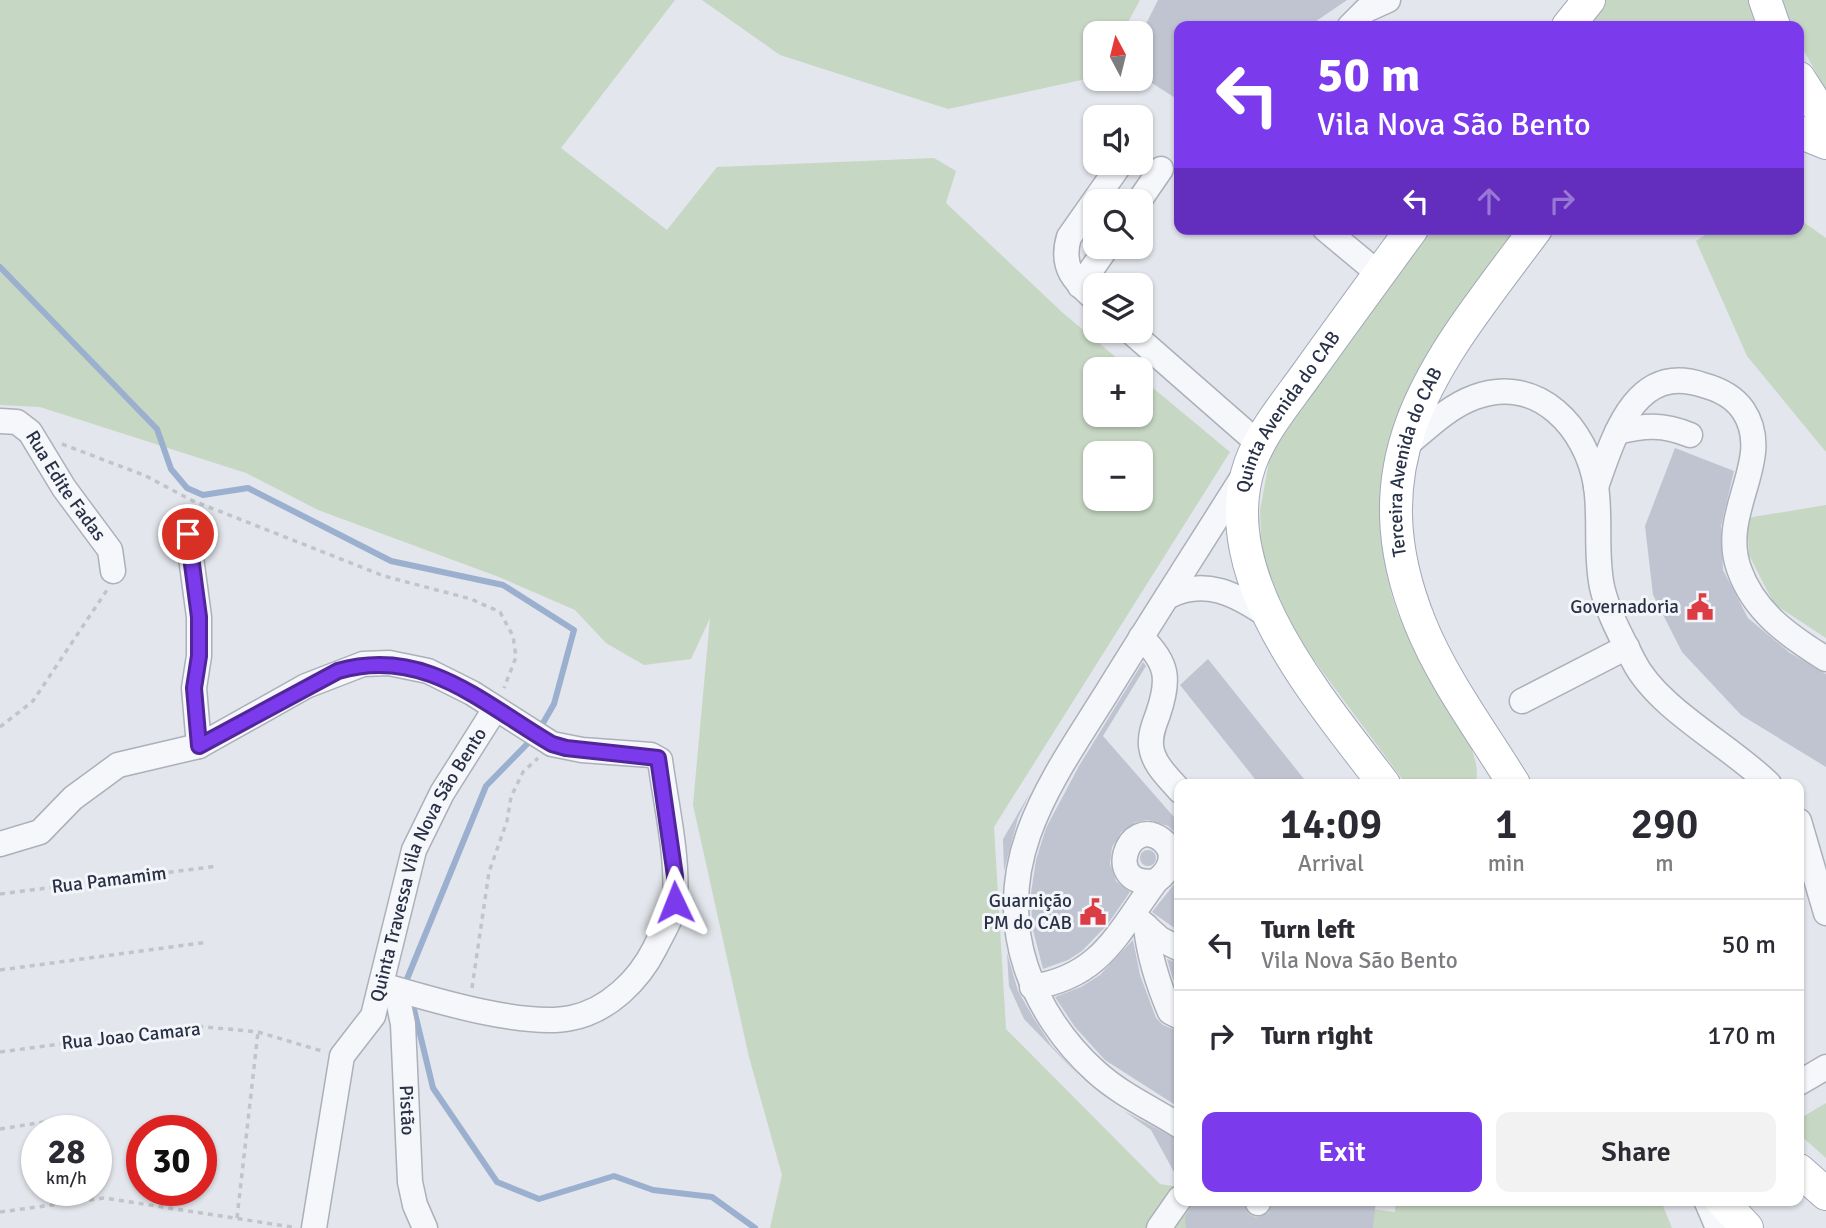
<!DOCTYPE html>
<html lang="en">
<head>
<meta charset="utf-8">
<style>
	:root { --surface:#fff; --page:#f2f2f3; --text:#2b2b33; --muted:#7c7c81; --line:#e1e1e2; --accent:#7c3aed }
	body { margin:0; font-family:Signika,sans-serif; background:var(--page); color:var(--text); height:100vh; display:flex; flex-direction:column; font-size:26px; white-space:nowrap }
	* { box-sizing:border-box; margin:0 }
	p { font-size:23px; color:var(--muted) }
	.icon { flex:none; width:38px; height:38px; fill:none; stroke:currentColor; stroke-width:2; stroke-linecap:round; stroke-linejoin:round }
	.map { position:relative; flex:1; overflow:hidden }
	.details { position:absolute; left:1174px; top:779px; width:630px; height:427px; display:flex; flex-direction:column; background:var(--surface); border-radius:14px; box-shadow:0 2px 5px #0004 }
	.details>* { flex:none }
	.hud { position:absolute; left:1174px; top:21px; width:630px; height:214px; border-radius:14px; box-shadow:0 2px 5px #0004; background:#7c3aed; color:#fff; overflow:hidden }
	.needle { width:46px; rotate:353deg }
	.controls { position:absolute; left:1083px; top:21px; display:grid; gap:14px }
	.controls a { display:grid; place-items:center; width:70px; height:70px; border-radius:14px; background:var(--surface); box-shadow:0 2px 5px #0004; font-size:35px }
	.speed { position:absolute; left:21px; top:1115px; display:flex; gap:14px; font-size:35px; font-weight:700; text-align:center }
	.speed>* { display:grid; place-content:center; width:91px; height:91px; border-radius:50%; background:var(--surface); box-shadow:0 2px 5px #0004; line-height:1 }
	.speed small { font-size:18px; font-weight:400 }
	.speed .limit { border:10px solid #d22; background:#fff; color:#111 }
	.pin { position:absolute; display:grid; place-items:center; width:60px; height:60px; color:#fff; margin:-30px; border:4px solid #fff; border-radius:50%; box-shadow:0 2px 7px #0007 }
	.me { position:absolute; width:77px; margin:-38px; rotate:358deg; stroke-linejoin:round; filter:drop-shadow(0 0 5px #0008) }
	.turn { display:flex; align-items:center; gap:24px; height:147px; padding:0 28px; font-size:32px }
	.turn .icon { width:91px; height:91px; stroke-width:2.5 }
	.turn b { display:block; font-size:49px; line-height:60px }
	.lanes { display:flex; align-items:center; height:66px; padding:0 28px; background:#0003; justify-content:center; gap:35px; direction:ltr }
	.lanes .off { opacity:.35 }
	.eta { display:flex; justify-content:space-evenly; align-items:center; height:119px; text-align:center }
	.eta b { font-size:42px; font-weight:600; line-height:49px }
	.primary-button { display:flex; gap:14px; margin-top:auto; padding:14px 28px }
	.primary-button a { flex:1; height:80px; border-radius:14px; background:var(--accent); color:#fff; font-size:28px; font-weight:600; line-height:80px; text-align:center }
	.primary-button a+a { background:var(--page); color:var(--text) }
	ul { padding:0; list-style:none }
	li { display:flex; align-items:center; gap:21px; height:91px; padding:0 28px; border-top:2px solid var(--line) }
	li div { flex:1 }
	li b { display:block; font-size:26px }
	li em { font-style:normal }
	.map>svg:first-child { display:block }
</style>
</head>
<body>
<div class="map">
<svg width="1826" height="1228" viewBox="0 0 1826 1228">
	<rect width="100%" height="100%" fill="#e3e6ec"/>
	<g fill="#c6d7c3" fill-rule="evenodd">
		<path d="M0,0H675L561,148L667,230L717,167L934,158L956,171L946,203L1063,313L1130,369H1096V415H1141V378L1230,452L994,827L1006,1029L1160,1184L1179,1187L1180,1200H1298L1395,1212L1396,1200L1661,1201L1672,1228H770L782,1175L749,1057L693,805L710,618L691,659L644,665L606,643L575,610L499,577L318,510L246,473L40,407L0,405ZM1096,453H1141V499H1096Z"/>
		<path d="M702,0H1140L1122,33H1096L1095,77L948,109L780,55Z"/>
		<path d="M1604,0H1751L1760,26H1585Z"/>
		<path d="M1782,0H1826V90L1799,42V26H1792Z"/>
		<path d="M1799,219L1826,238V452L1747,356L1696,241L1714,229H1799Z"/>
		<path d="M1431,229H1518C1494,265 1471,300 1448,336C1423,375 1396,411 1386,458C1376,509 1380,560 1396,609C1411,652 1490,746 1475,784H1406L1284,620L1262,555L1260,510L1269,462L1290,417Z"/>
		<path d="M1826,505V638L1774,604L1749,555L1747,518Z"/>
		<path d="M1826,1103V1158L1799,1134V1119Z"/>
	</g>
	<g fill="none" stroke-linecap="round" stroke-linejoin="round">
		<g stroke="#9bafcf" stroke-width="6">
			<path d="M0,267L157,429L171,469L187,488L203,495L248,488L391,561L503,585L574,630L554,704L539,730"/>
			<path d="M409,987L407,979L486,786L533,738"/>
			<path d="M412,1001L433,1088L497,1182L539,1199L614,1176L653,1190L712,1197L755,1228"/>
		</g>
	</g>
	<g fill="#bfc4d0">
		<path d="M1158,0H1347L1309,26H1180V101L1141,76V34Z"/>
		<path d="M1675,448L1734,471L1721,526L1723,570L1748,618L1790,653L1826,674V767L1741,715L1682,652L1653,595L1645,526Z"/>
		<path d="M1208,659L1308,784H1259L1180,685Z"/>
		<path d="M1143,662L1146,666L1103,736L1180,824V837L1168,826L1148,820L1136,822L1121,832L1112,847L1110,864L1116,881L1130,892L1107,925L1082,951L1068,960L1043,969L1032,926L1031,893L1036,860L1046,828L1079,766Z"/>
		<path d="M1030,793L1018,818L1004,871L1003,839Z"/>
		<circle cx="1148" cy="858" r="8"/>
		<path d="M1180,877V932L1152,912Z"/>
		<path d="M1133,940L1140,975L1156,1018L1163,1025L1180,1032V1108L1105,1060L1075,1027L1055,997L1081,987L1100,975Z"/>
		<path d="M1007,953L1018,991L1033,1017L1051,1045L1080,1077L1024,1019L1009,986Z"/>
		<path d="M1167,959L1180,964V996L1172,976Z"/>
		<path d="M1124,1111L1180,1141V1183L1151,1130Z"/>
		<path d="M1194,1200H1243L1248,1214L1256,1218L1269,1213L1272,1200H1376L1373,1228H1186L1185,1217Z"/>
	</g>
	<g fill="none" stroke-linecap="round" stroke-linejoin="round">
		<defs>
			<g id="minor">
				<path d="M1350,26L1366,10L1388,0"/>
				<path d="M1139,201L1161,169"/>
				<path d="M1325,229L1379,274"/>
				<path d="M1080,286L1107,247"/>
				<path d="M1096,300C1074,281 1060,267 1069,237L1121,163"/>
				<path d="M1130,331L1259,444"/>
				<path id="s1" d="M0,421L17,422L30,432L64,488L110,550L113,571"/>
				<path d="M1617,432C1645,425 1663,424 1690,435"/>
				<path d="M1402,449C1424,431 1447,407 1475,397C1538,374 1587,428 1596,486C1601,520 1595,553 1602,587C1608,613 1621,636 1633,660C1657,709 1730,745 1769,784"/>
				<path d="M1596,487C1614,436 1635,362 1703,385C1718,389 1734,397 1743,410C1776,459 1718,511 1739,569C1754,612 1789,636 1826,659"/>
				<path d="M188,535L199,617V656L194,688L199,746"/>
				<path d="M1167,597C1204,577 1236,594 1268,616"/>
				<path d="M1141,637C1168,663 1170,679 1158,714C1154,725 1150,734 1151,746C1153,764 1168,777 1180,791"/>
				<path d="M1522,701L1627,647"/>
				<path d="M1799,821L1826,913"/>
				<path d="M0,844L40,832L73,798L118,765L199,746L306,686L363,664L389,663L428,671L472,693L552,744L582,750L651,755L660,760C666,805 678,854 675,899C674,916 662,933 655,948C639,980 608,1011 571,1018C524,1028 430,999 382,985"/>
				<path d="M1140,921L1160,939L1180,949"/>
				<path d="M1146,926C1149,957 1158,984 1170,1012L1180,1017"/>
				<path d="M1032,987C1101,977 1118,932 1156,881C1170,871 1178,853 1162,840C1127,813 1102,889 1156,881"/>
				<path id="s2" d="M396,990L403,1024L410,1182L415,1205L425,1228"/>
				<path d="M1799,1083L1826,1067"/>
				<path d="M1180,1126C1151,1108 1120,1094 1095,1071C1064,1043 1039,1006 1026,967C991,861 1052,780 1106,694C1151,621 1198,548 1244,475"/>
				<path d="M1257,1200L1258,1203"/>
				<path d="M1706,1200L1718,1228"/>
				<path id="s3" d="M314,1228L342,1056L373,1016L414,850L442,793L495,709"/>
				<path d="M1159,1228L1180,1198"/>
			</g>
			<g id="major">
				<path d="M1765,0L1774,26"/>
				<path d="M1568,26L1589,0"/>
				<path d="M1799,78L1826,120"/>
				<path d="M1799,132L1826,143"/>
				<path id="s4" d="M1384,784C1322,702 1211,576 1250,464C1262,431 1286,403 1306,375C1341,326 1377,277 1412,229"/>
				<path id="s5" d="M1514,784C1482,732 1443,680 1420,623C1352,454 1440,358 1536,229"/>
				<path d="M1799,1170L1826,1194"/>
				<path d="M1721,1200L1747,1228"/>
			</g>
		</defs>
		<use href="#minor" stroke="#abb0ba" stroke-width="27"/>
		<use href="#major" stroke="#a1a8b9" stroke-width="34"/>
		<g stroke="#c1c4cb" stroke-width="3.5" stroke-dasharray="5 5" stroke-linecap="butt">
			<path d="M62,444L146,476L191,500L384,576L471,599L500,612L513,636L516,657L504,688"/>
			<path d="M0,727L33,701L107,590"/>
			<path d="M0,894L218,866"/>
			<path d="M0,970L208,942"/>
			<path d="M472,988L489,872L507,821L511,797L523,772L538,758"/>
			<path d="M0,1052L196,1026L258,1032L322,1051"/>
			<path d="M0,1129L44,1122"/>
			<path d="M0,1212L104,1198L292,1227"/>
			<path d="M237,1218L258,1032"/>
		</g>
		<use href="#minor" stroke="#f6f7fa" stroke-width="24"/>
		<use href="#major" stroke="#fff" stroke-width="32"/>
	</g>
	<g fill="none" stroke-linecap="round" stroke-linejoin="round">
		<defs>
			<path id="route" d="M188,534L199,617V656L194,688L199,746L338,671C424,646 482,703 552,744L566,748L658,758L675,876V902"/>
		</defs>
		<use href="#route" stroke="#51269a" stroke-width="18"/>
		<use href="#route" stroke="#7c3aed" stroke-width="12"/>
	</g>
	<defs>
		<symbol id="civic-bare" viewBox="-9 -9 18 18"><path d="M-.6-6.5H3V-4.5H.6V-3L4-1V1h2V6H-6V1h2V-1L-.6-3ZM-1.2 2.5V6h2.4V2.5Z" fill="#dc3d45" stroke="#f3f5f9" stroke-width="2.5" paint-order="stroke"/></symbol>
	</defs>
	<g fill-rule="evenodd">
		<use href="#civic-bare" x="1681" y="588" width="38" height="38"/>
		<use href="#civic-bare" x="1074" y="893" width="38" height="38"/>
	</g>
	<g text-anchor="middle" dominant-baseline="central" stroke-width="6" stroke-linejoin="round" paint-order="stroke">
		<g font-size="19" fill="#293147" stroke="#f3f5f9">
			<text stroke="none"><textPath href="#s4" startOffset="425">Quinta Avenida do CAB</textPath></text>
			<text stroke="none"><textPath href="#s5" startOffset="354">Terceira Avenida do CAB</textPath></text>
			<text stroke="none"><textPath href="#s1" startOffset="98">Rua Edite Fadas</textPath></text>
			<text stroke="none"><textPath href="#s3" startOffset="387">Quinta Travessa Vila Nova São Bento</textPath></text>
			<text transform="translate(109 880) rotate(-7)">Rua Pamamim</text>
			<text transform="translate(131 1036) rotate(-6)">Rua Joao Camara</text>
			<text stroke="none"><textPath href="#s2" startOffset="121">Pistão</textPath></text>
		</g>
		<g font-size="19" fill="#293147" stroke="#f3f5f9" text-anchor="end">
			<text x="1679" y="607">Governadoria</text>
			<text x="1072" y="901">Guarnição<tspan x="1072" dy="22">PM do CAB</tspan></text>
		</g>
	</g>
</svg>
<div class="controls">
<a><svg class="needle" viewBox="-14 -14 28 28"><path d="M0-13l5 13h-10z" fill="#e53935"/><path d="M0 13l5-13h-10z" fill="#7c7c81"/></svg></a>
<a><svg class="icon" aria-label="sound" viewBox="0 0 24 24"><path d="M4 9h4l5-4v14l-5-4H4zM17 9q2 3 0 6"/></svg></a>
<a><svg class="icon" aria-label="search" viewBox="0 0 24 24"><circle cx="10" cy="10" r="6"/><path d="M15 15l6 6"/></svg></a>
<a><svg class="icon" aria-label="layers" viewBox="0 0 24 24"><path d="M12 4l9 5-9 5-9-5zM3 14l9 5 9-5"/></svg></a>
<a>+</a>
<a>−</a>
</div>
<div class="speed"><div>28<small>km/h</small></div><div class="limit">30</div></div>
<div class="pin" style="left:188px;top:534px;background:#d93025"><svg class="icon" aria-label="arrive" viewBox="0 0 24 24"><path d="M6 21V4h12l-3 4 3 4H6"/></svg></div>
<svg class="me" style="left:675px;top:902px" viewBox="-20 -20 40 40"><path d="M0-17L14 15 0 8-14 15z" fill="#7c3aed" stroke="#fff" stroke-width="4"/></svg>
<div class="hud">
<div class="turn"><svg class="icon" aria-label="left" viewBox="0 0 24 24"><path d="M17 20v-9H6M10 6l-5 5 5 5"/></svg><div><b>50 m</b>Vila Nova São Bento</div></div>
<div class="lanes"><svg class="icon" aria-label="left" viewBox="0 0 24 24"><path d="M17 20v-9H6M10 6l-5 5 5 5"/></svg><svg class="icon off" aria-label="ahead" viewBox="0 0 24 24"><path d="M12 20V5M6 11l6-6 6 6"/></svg><svg class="icon off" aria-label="right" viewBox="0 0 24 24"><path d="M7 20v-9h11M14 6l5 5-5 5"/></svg></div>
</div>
<section class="details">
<div class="eta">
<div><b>14:09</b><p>Arrival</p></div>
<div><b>1</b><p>min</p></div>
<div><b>290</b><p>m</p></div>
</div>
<ul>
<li><svg class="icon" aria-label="left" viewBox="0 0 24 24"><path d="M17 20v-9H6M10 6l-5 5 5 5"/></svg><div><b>Turn left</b><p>Vila Nova São Bento</p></div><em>50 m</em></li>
<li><svg class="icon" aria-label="right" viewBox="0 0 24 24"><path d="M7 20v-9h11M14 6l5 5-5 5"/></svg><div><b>Turn right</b></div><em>170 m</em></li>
</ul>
<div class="primary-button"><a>Exit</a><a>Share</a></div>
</section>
</div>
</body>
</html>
